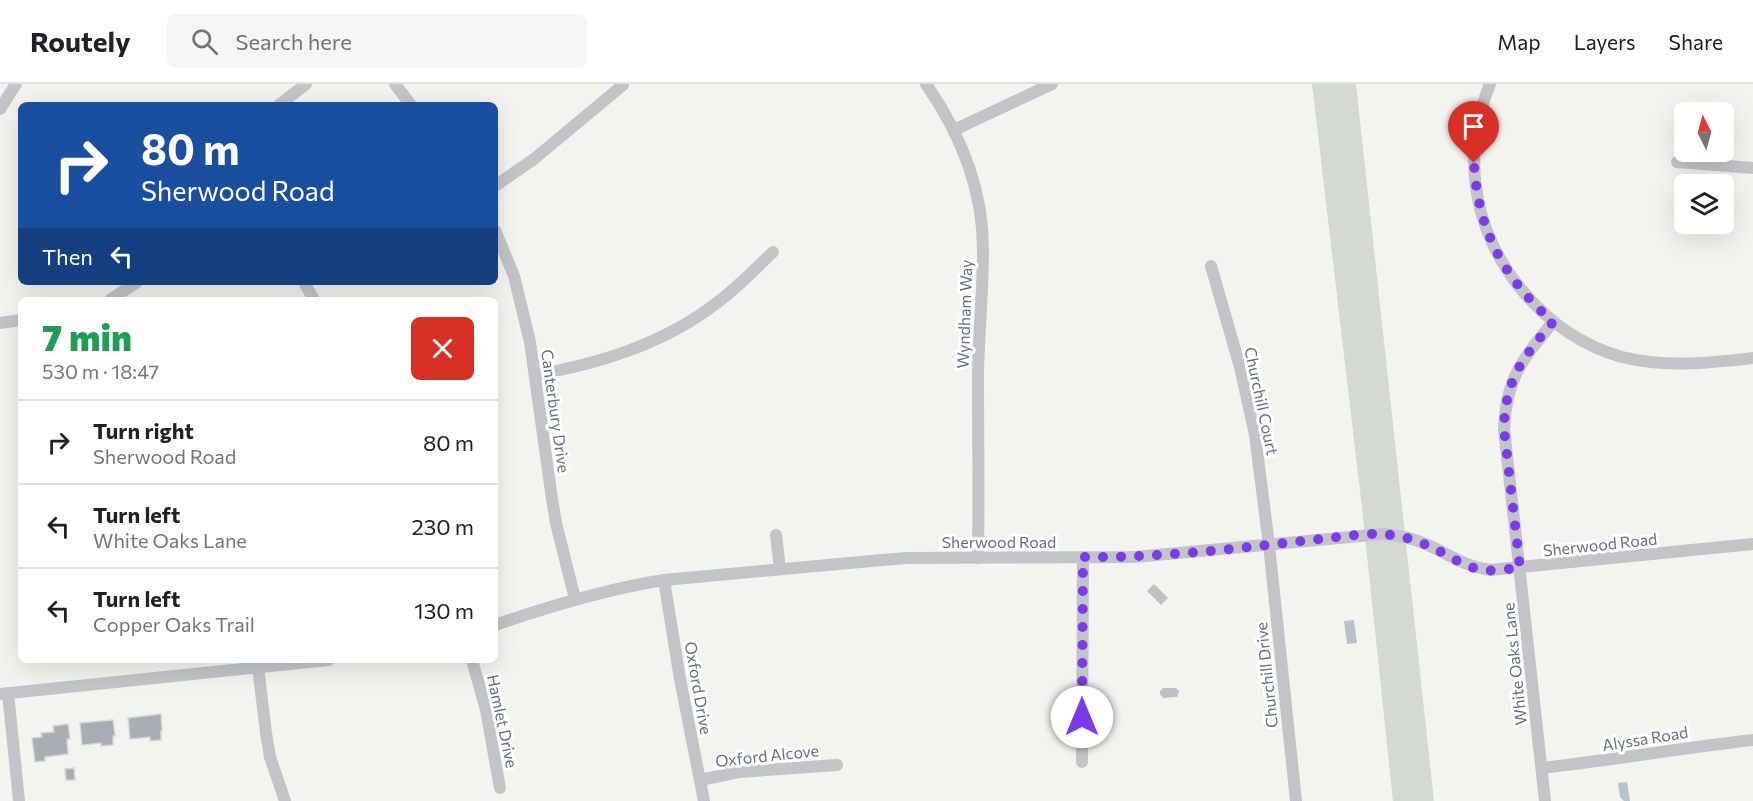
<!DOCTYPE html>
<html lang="en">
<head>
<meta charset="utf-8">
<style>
	:root { --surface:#fff; --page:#f6f6f6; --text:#202124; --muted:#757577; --line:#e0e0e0 }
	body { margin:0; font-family:Commissioner,sans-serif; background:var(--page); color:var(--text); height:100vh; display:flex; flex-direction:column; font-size:22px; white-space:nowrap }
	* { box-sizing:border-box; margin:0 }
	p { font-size:20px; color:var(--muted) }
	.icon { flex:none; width:33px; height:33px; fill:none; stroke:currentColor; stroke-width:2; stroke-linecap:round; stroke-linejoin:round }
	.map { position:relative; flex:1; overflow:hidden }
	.details { position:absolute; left:18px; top:213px; width:480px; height:366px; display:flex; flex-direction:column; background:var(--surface); border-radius:9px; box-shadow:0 6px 24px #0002 }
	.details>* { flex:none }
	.guide { position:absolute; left:18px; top:18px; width:480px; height:183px; border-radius:9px; box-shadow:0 6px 24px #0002; background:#1a4fa0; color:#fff; overflow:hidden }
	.needle { width:39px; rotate:354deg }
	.tools { position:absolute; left:1674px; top:18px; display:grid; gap:12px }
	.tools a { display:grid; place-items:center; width:60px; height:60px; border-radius:9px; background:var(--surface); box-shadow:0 6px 24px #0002; font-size:30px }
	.pin { position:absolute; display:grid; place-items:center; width:51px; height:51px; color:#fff; margin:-62px -26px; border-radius:50% 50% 50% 0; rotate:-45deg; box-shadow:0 0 6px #0007 }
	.pin .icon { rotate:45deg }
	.me { position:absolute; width:66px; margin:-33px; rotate:0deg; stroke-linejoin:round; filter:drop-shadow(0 0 4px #0008) }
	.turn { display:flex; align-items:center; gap:21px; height:126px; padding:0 24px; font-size:27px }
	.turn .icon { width:78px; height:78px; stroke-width:2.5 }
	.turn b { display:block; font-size:42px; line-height:51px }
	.then { display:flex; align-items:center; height:57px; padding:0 24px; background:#0003; gap:12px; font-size:22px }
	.round { display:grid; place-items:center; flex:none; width:63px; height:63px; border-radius:9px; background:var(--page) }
	.head { display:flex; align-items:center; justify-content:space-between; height:102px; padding:0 24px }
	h1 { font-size:36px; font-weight:800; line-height:45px; color:#1e9e55 }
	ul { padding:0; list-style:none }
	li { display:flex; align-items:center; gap:18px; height:84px; padding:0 24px; border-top:2px solid var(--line) }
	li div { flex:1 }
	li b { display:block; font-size:22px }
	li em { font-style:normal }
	header { display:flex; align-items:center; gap:36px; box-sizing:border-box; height:84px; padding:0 30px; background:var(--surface); border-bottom:2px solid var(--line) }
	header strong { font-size:28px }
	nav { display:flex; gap:33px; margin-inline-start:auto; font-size:21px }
	.search { width:420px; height:54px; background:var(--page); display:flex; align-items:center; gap:15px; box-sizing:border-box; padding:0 21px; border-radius:9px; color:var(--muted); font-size:22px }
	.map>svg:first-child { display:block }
</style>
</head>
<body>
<header>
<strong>Routely</strong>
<div class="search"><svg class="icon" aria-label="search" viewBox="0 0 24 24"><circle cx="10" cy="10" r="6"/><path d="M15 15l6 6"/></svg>Search here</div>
<nav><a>Map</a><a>Layers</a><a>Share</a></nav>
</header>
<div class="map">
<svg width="1753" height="717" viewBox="0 0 1753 717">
	<rect width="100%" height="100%" fill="#f3f4f0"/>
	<path fill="#d4dad1" d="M1312,0H1356L1434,717H1393L1362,424Z"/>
	<g fill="#b9c2c7">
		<path d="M1154,500L1168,514L1161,521L1147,507Z"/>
		<path d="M1354,536L1357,559L1347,560L1344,537Z"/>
		<path d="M1163,604H1176L1179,607L1177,613L1163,614L1160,610V607Z"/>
		<path d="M1627,698L1630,717H1624L1620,713L1618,699Z"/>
	</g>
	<g fill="#a8adb4" stroke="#d5d5d3" stroke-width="1.5">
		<path d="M161,630L162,647H161V656L150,657V653L130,655L128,634Z"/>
		<path d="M113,636L115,652H113V661L101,662V659L82,661L80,639Z"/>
		<path d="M68,640L70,655H67L68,670L45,673V677L35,678L32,654L42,653L41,649L54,648L53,642Z"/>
		<path d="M74,684L75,696H66L65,685Z"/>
	</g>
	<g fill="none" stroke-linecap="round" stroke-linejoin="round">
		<g stroke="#c2c4c8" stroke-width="12">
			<path d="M395,0L411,21"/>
			<path d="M926,0C960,49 983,104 983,165C983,206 979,247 978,288C978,350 979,412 978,474"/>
			<path d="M1490,0C1477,32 1471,68 1476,103C1486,180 1546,252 1622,273C1666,284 1709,279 1753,274"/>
			<path d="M279,21L306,0"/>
			<path d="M0,25L16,0"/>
			<path d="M954,46L1052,0"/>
			<path d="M1677,78L1753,84"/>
			<path d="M495,102L534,75L623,1"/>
			<path d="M495,146L514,192L530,258L552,415L556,439L575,515"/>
			<path d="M1211,182L1240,283L1255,351L1269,461L1296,717"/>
			<path d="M304,198L314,216"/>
			<path d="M110,216L137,198"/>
			<path d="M0,239L21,236"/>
			<path d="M535,291C601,279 664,260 718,218C738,203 755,185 773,168"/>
			<path d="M776,451L780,485"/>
			<path d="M664,496L680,595L704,717"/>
			<path d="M495,541C550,522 606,505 664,496L882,476L907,474L1135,473L1382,450C1398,451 1413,454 1428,461C1450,471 1466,483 1490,486L1753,460"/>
			<path d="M472,576L486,626L500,704"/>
			<path d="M258,583L266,649L270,673L285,717"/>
			<path d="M8,609L19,717"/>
			<path d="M0,610L329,576"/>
			<path d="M1082,678L1083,473"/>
			<path d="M1542,684C1612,676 1682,664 1753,656"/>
			<path d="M700,696L739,688L837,681"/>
			<path d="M1545,717L1504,345C1506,294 1523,275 1553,238"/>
		</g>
	</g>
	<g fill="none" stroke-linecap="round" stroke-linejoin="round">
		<path stroke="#7c3aed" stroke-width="10" stroke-dasharray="0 18" d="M1082,633L1083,473C1177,474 1271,460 1365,450C1398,449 1416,455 1445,470C1454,475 1464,481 1474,484C1488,489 1505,485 1520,484L1504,345C1505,295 1523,274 1553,238C1503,193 1478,147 1474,79"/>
	</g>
	<g text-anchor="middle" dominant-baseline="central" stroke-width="6" stroke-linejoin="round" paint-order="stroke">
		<g font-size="16" fill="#656f7f" stroke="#fff">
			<text transform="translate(964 230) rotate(-88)">Wyndham Way</text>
			<text transform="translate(1262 317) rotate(78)">Churchill Court</text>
			<text transform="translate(556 327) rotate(82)">Canterbury Drive</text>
			<text x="999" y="457">Sherwood Road</text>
			<text transform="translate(1600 460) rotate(-6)">Sherwood Road</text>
			<text transform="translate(1514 580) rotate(-96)">White Oaks Lane</text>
			<text transform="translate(1266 591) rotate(-96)">Churchill Drive</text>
			<text transform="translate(699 604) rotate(80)">Oxford Drive</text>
			<text transform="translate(503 637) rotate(78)">Hamlet Drive</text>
			<text transform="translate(1645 654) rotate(-9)">Alyssa Road</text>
			<text transform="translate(767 671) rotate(-6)">Oxford Alcove</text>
		</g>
	</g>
</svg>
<div class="tools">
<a><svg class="needle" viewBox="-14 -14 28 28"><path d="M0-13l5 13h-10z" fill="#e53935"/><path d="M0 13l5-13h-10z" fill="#757577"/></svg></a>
<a><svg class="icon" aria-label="layers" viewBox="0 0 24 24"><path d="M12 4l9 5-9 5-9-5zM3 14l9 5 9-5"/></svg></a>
</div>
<div class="pin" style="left:1474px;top:79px;background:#d93025"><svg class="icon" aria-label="arrive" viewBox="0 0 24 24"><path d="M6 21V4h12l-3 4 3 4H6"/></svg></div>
<svg class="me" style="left:1082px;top:633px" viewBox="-20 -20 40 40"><circle r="19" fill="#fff"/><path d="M0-13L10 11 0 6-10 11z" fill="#7c3aed"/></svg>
<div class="guide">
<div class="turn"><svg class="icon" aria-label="right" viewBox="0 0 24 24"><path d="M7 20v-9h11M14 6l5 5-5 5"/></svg><div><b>80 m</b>Sherwood Road</div></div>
<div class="then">Then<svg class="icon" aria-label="left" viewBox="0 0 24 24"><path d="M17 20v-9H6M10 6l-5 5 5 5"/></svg></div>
</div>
<section class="details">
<div class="head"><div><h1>7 min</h1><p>530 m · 18:47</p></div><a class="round" style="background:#d93025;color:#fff"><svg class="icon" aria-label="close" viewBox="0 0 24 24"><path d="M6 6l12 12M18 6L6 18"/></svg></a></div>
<ul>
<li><svg class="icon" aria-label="right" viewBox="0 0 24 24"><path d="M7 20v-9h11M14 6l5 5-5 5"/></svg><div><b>Turn right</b><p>Sherwood Road</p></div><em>80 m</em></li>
<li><svg class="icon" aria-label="left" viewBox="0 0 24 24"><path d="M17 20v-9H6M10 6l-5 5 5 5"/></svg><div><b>Turn left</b><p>White Oaks Lane</p></div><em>230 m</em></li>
<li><svg class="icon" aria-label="left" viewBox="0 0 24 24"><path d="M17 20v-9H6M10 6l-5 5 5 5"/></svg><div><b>Turn left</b><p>Copper Oaks Trail</p></div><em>130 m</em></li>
</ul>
</section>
</div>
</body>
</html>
